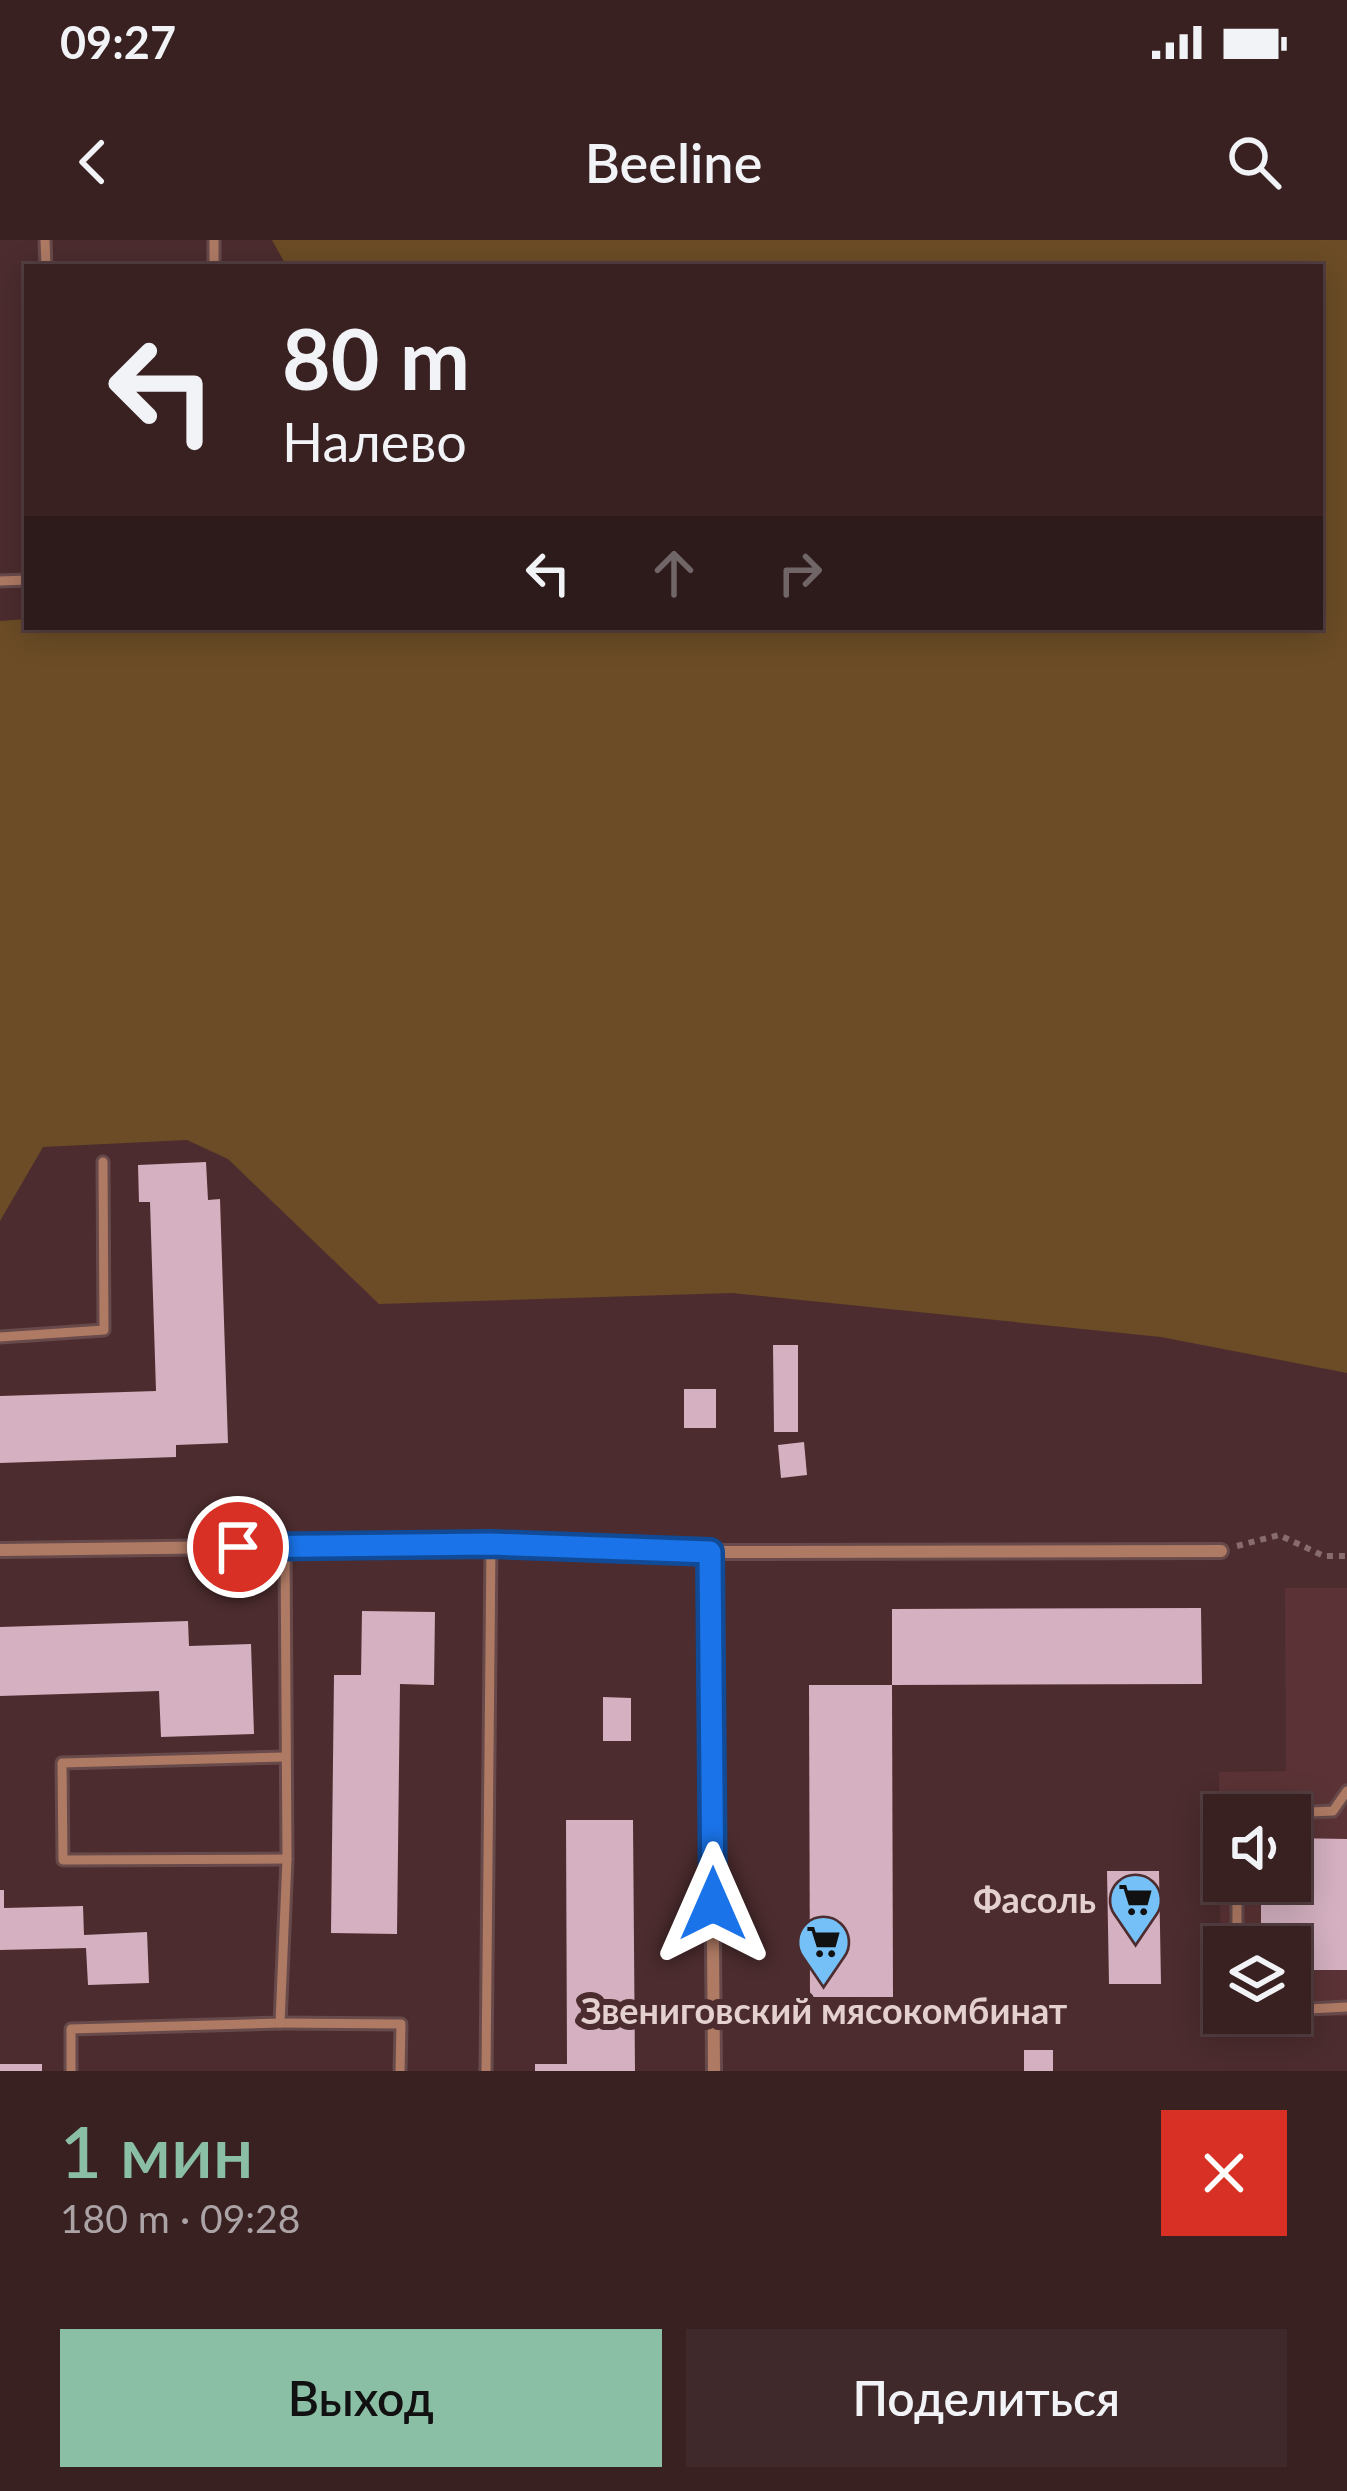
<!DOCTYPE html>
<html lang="ru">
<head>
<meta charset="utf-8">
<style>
	:root { --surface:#392122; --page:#40292a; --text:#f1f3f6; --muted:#aba3a5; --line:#533e40; --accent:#8abfa5 }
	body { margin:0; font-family:Lato,sans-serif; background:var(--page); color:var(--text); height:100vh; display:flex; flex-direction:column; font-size:45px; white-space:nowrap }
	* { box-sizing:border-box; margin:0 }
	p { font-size:39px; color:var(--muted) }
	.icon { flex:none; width:66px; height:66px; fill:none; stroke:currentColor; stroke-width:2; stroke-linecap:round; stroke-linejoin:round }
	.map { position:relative; height:1831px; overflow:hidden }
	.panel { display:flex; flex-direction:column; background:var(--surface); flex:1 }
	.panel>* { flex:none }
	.top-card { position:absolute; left:24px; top:24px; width:1299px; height:366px; border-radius:0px; box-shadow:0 6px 30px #0003,0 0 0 3px var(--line); background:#392122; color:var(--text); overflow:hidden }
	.fabs { position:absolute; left:1203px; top:1554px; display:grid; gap:24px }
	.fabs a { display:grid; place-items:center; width:108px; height:108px; border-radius:0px; background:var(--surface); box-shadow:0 6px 30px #0003,0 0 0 3px var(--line); font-size:60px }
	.pin { position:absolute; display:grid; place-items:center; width:102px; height:102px; color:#fff; margin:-51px; border:6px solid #fff; border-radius:50%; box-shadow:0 3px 12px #0007 }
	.me { position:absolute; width:132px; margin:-66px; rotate:0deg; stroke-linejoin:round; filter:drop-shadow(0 0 9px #0008) }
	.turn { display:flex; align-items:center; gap:42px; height:252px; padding:0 60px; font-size:54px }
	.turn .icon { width:156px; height:156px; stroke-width:2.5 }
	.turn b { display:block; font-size:84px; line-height:102px }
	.lanes { display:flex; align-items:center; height:114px; padding:0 60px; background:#0003; justify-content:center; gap:60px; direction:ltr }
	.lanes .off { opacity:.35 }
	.round { display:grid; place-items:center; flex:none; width:126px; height:126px; border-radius:0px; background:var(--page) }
	.head { display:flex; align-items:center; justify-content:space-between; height:204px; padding:0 60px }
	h1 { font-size:72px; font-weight:600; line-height:90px; color:var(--accent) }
	.button { display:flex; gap:24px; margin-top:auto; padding:24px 60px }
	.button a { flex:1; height:138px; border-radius:0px; background:var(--accent); color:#111; font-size:48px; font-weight:600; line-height:138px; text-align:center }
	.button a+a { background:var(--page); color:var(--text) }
	.status { display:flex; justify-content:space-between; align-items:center; height:84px; padding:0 60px; background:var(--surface); direction:ltr }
	.status svg { height:33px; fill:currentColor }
	header { display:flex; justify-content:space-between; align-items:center; height:156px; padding:0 60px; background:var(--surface); font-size:54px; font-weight:600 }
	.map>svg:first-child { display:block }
</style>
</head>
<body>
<div class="status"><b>09:27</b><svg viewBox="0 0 49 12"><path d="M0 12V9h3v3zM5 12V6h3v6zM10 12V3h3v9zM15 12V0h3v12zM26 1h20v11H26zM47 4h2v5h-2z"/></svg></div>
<header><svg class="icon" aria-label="back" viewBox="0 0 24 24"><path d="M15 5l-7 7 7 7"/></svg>Beeline<svg class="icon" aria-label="search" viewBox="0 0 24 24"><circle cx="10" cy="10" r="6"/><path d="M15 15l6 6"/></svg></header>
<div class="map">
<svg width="1347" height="1831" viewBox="0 0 1347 1831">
	<rect width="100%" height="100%" fill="#4c2c2e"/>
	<path fill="#5b3336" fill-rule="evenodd" d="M1285,1348H1347V1776L1221,1777L1219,1532L1286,1531ZM1224,1575H1290V1641H1224ZM1224,1707H1290V1773H1224Z"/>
	<path fill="#6b4c26" d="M272,0H1347V1133L1161,1097L732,1053L379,1064L228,919L187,900L43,907L0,981V381L27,379V387H1320V27H287Z"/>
	<g fill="#d4b0c0">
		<path d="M206,922L208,960L220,959L228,1203L176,1205V1217L0,1223V1156L156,1151L150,962H139L138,925Z"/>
		<path d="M773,1105H798V1192H774Z"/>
		<rect x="684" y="1149" width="32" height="39"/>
		<path d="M804,1202L807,1235L781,1238L778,1205Z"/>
		<path d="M1201,1368L1202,1444L892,1445V1369Z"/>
		<path d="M362,1371L435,1372L434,1445L400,1444L397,1694L331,1693L334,1435H361Z"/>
		<path d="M188,1381L189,1406L251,1404L254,1494L161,1497L159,1451L0,1456V1387Z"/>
		<path d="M809,1445H892L893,1757H810Z"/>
		<path d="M603,1457L631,1458V1501H603Z"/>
		<path d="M566,1580H633L635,1831H535V1824H567Z"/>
		<path d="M1290,1598L1347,1599V1730H1290V1707H1261V1641H1290Z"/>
		<path d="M1107,1631H1159L1161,1744H1109Z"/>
		<path d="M0,1650H4V1668L83,1666L84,1695L147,1692L149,1743L88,1745L86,1708L0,1710Z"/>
		<rect x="1024" y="1810" width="29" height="21"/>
		<rect x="0" y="1824" width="42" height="7"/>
	</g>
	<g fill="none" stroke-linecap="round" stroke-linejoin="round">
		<defs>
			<g id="lane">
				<path d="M45,0L46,27"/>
				<path d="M214,0V27"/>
				<path d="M0,341L27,340"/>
				<path d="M0,1097L104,1090L103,922"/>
				<path d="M285,1517L62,1523L63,1620L287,1619"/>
				<path d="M1238,1575L1333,1571L1347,1551"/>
				<path d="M1237,1707V1641"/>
				<path d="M1290,1770L1347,1767"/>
				<path d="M280,1783L401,1784L400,1831"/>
				<path d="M71,1831V1789L280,1783L287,1619L285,1306"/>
				<path d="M486,1831L491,1304"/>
			</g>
			<g id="street">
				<path d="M0,1310L491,1304L710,1312L714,1831"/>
				<path d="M710,1312L1221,1311"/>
			</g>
		</defs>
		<use href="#lane" stroke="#684a4b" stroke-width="15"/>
		<use href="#street" stroke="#684a4b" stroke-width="18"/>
		<path stroke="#886c6d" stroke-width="6" stroke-dasharray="6 6" stroke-linecap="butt" d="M1237,1306L1279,1295L1324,1316H1347"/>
		<use href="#lane" stroke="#ae7a64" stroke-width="9"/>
		<use href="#street" stroke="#ae7a64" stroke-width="12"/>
	</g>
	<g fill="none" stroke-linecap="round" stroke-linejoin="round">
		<defs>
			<path id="route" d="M238,1307L491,1304L710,1312L713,1664"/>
		</defs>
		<use href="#route" stroke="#114b97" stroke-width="30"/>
		<use href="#route" stroke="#1a73e8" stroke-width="21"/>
	</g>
	<defs>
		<symbol id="supermarket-pin" viewBox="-11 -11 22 30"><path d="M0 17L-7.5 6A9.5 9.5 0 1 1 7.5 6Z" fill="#75c0f6" stroke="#4c2c2e"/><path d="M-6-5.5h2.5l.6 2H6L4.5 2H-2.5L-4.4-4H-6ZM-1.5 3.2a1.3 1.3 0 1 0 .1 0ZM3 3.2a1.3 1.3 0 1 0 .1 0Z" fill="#111"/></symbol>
	</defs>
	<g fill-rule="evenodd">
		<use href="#supermarket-pin" x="1106" y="1630" width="59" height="81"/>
		<use href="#supermarket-pin" x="794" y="1672" width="59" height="81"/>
	</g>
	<g text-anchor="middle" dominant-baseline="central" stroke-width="12" stroke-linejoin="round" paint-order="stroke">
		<g font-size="36" font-weight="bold" fill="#e5d0d0" stroke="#4c2c2e" text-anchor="end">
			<text x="1096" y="1659">Фасоль</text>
			<text x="824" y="1770" text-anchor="middle">Звениговский мясокомбинат</text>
		</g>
	</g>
</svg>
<div class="fabs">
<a><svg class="icon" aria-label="sound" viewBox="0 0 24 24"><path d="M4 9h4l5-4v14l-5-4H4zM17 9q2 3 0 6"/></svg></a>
<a><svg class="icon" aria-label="layers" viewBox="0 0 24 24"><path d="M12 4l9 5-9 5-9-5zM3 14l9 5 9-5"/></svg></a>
</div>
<div class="pin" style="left:238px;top:1307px;background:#d93025"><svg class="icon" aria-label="arrive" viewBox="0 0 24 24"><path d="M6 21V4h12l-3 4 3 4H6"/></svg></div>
<svg class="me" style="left:713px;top:1664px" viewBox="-20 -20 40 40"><path d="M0-17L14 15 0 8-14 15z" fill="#1a73e8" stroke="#fff" stroke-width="4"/></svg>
<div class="top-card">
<div class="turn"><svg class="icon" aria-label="left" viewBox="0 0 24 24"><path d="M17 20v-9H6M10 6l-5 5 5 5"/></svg><div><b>80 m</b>Налево</div></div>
<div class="lanes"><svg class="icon" aria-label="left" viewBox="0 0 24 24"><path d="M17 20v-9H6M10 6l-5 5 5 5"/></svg><svg class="icon off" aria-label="ahead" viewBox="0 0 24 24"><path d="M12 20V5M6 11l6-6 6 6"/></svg><svg class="icon off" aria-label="right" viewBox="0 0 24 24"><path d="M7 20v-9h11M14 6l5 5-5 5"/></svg></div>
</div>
</div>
<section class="panel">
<div class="head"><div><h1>1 мин</h1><p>180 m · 09:28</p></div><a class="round" style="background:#d93025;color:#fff"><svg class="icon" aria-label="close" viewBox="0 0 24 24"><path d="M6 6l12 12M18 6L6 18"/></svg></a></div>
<div class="button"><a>Выход</a><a>Поделиться</a></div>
</section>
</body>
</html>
